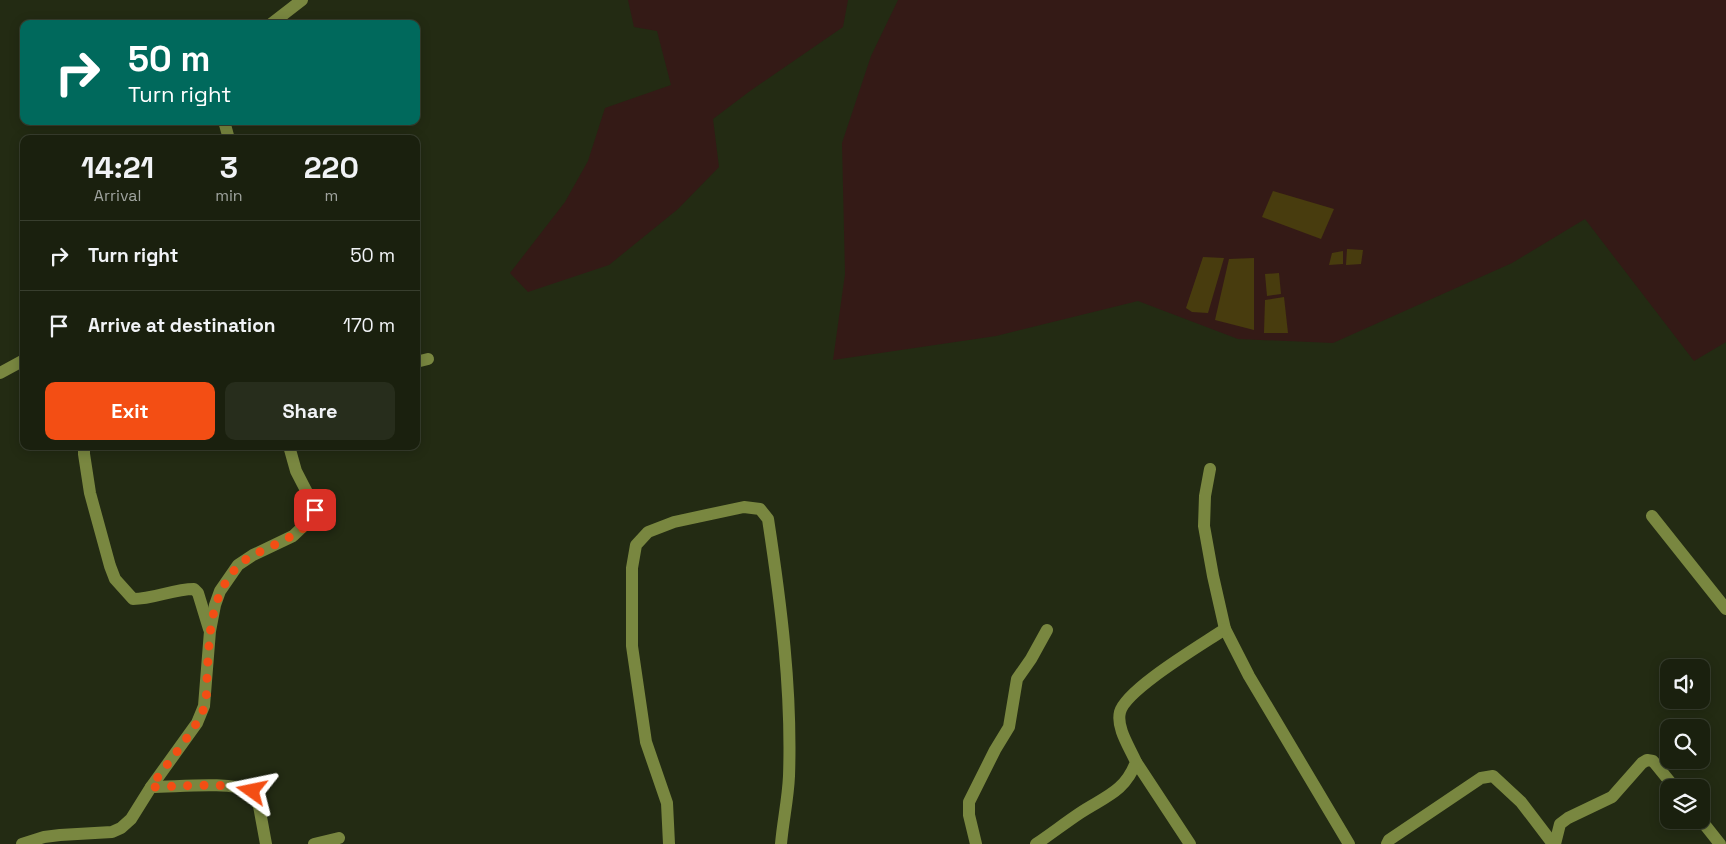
<!DOCTYPE html>
<html lang="en">
<head>
<meta charset="utf-8">
<style>
	:root { --surface:#1a200e; --page:#272d1c; --text:#f1f3f6; --muted:#9fa39e; --line:#383e2e; --accent:#f34e14 }
	body { margin:0; font-family:"Space Grotesk",sans-serif; background:var(--page); color:var(--text); height:100vh; display:flex; flex-direction:column; font-size:19px; white-space:nowrap }
	* { box-sizing:border-box; margin:0 }
	p { font-size:16px; color:var(--muted) }
	.icon { flex:none; width:28px; height:28px; fill:none; stroke:currentColor; stroke-width:2; stroke-linecap:round; stroke-linejoin:round }
	.map { position:relative; flex:1; overflow:hidden }
	.details { position:absolute; left:20px; top:135px; width:400px; height:315px; display:flex; flex-direction:column; background:var(--surface); border-radius:10px; box-shadow:0 2px 12px #0003,0 0 0 1px var(--line) }
	.details>* { flex:none }
	.top-card { position:absolute; left:20px; top:20px; width:400px; height:105px; border-radius:10px; box-shadow:0 2px 12px #0003,0 0 0 1px var(--line); background:#00695c; color:#fff; overflow:hidden }
	.buttons { position:absolute; left:1660px; top:659px; display:grid; gap:10px }
	.buttons a { display:grid; place-items:center; width:50px; height:50px; border-radius:10px; background:var(--surface); box-shadow:0 2px 12px #0003,0 0 0 1px var(--line); font-size:25px }
	.pin { position:absolute; display:grid; place-items:center; width:42px; height:42px; color:#fff; margin:-21px; border-radius:10px; box-shadow:0 2px 8px #0006 }
	.me { position:absolute; width:55px; margin:-28px; rotate:282deg; stroke-linejoin:round; filter:drop-shadow(0 0 4px #0008) }
	.turn { display:flex; align-items:center; gap:18px; height:105px; padding:0 25px; font-size:22px }
	.turn .icon { width:65px; height:65px; stroke-width:2.5 }
	.turn b { display:block; font-size:35px; line-height:42px }
	.eta { display:flex; justify-content:space-evenly; align-items:center; height:85px; text-align:center }
	.eta b { font-size:30px; font-weight:600; line-height:35px }
	.button { display:flex; gap:10px; margin-top:auto; padding:10px 25px }
	.button a { flex:1; height:58px; border-radius:10px; background:var(--accent); color:#fff; font-size:20px; font-weight:600; line-height:58px; text-align:center }
	.button a+a { background:var(--page); color:var(--text) }
	ul { padding:0; list-style:none }
	li { display:flex; align-items:center; gap:15px; height:70px; padding:0 25px; border-top:1px solid var(--line) }
	li div { flex:1 }
	li b { display:block; font-size:19px }
	li em { font-style:normal }
	.map>svg:first-child { display:block }
</style>
</head>
<body>
<div class="map">
<svg width="1726" height="844" viewBox="0 0 1726 844">
	<rect width="100%" height="100%" fill="#232b13"/>
	<g fill="#341a16">
		<path d="M628,0H848L843,27L750,91L713,119L719,167L678,209L609,265L528,292L510,273L565,202L588,161L605,108L671,85L657,31L634,27Z"/>
		<path d="M898,0H1726V342L1694,361L1585,219L1512,263L1333,343L1238,339L1138,301L996,336L833,360L845,274L842,143L871,56Z"/>
	</g>
	<g fill="#483c0e">
		<path d="M1273,191L1334,209L1321,239L1262,217Z"/>
		<path d="M1347,249L1363,250L1361,264L1346,265Z"/>
		<path d="M1343,251V264L1329,265L1332,253Z"/>
		<path d="M1203,257L1224,258L1208,313L1192,312L1186,308Z"/>
		<path d="M1254,258V330L1215,320L1229,259Z"/>
		<path d="M1279,273L1281,294L1267,296L1265,274Z"/>
		<path d="M1284,297L1288,333H1264L1265,300Z"/>
	</g>
	<g fill="none" stroke-linecap="round" stroke-linejoin="round">
		<g stroke="#798740" stroke-width="12">
			<path d="M271,24L302,0"/>
			<path d="M224,121L229,139"/>
			<path d="M416,362L428,359"/>
			<path d="M0,373L24,360"/>
			<path d="M84,446V454L90,493L110,566L115,579L133,599C154,599 173,589 194,589L198,593L209,629"/>
			<path d="M1210,469L1205,496L1204,526L1213,576L1225,629L1249,676L1349,844"/>
			<path d="M1652,516L1726,609"/>
			<path d="M1136,762L1190,844"/>
			<path d="M151,787C178,787 228,781 252,791L259,806L266,844"/>
			<path d="M1701,820L1720,844"/>
			<path d="M22,844L44,837L60,835L112,832L121,828L131,819L151,787L197,723L204,706L210,631L215,605L220,591L238,565L253,555L293,536L314,516L315,510L312,502L296,471L289,446"/>
			<path d="M314,844L339,838"/>
			<path d="M669,844L667,803L646,742L632,646V568L636,545L648,532L674,522L744,507L760,509L768,519C781,604 792,690 789,776C788,799 783,821 781,844"/>
			<path d="M976,844L969,815V802L995,750L1009,727L1017,679L1031,659L1047,630"/>
			<path d="M1036,844C1051,834 1065,823 1080,813C1104,797 1125,792 1136,762C1130,748 1116,728 1120,712C1126,689 1203,644 1225,629"/>
			<path d="M1387,844L1389,840L1481,778L1493,776L1521,802L1553,844"/>
			<path d="M1555,844L1560,824L1568,818L1612,797L1642,763L1647,760L1653,761L1675,788"/>
		</g>
	</g>
	<g fill="none" stroke-linecap="round" stroke-linejoin="round">
		<path stroke="#f34e14" stroke-width="9" stroke-dasharray="0 16.2" d="M252,791C228,781 178,787 151,787C166,764 195,732 204,708C207,698 207,685 207,674C210,634 209,599 237,567C253,548 311,538 315,510"/>
	</g>
</svg>
<div class="buttons">
<a><svg class="icon" aria-label="sound" viewBox="0 0 24 24"><path d="M4 9h4l5-4v14l-5-4H4zM17 9q2 3 0 6"/></svg></a>
<a><svg class="icon" aria-label="search" viewBox="0 0 24 24"><circle cx="10" cy="10" r="6"/><path d="M15 15l6 6"/></svg></a>
<a><svg class="icon" aria-label="layers" viewBox="0 0 24 24"><path d="M12 4l9 5-9 5-9-5zM3 14l9 5 9-5"/></svg></a>
</div>
<div class="pin" style="left:315px;top:510px;background:#d93025"><svg class="icon" aria-label="arrive" viewBox="0 0 24 24"><path d="M6 21V4h12l-3 4 3 4H6"/></svg></div>
<svg class="me" style="left:252px;top:791px" viewBox="-20 -20 40 40"><path d="M0-17L14 15 0 8-14 15z" fill="#f34e14" stroke="#fff" stroke-width="4"/></svg>
<div class="top-card">
<div class="turn"><svg class="icon" aria-label="right" viewBox="0 0 24 24"><path d="M7 20v-9h11M14 6l5 5-5 5"/></svg><div><b>50 m</b>Turn right</div></div>
</div>
<section class="details">
<div class="eta">
<div><b>14:21</b><p>Arrival</p></div>
<div><b>3</b><p>min</p></div>
<div><b>220</b><p>m</p></div>
</div>
<ul>
<li><svg class="icon" aria-label="right" viewBox="0 0 24 24"><path d="M7 20v-9h11M14 6l5 5-5 5"/></svg><div><b>Turn right</b></div><em>50 m</em></li>
<li><svg class="icon" aria-label="arrive" viewBox="0 0 24 24"><path d="M6 21V4h12l-3 4 3 4H6"/></svg><div><b>Arrive at destination</b></div><em>170 m</em></li>
</ul>
<div class="button"><a>Exit</a><a>Share</a></div>
</section>
</div>
</body>
</html>
